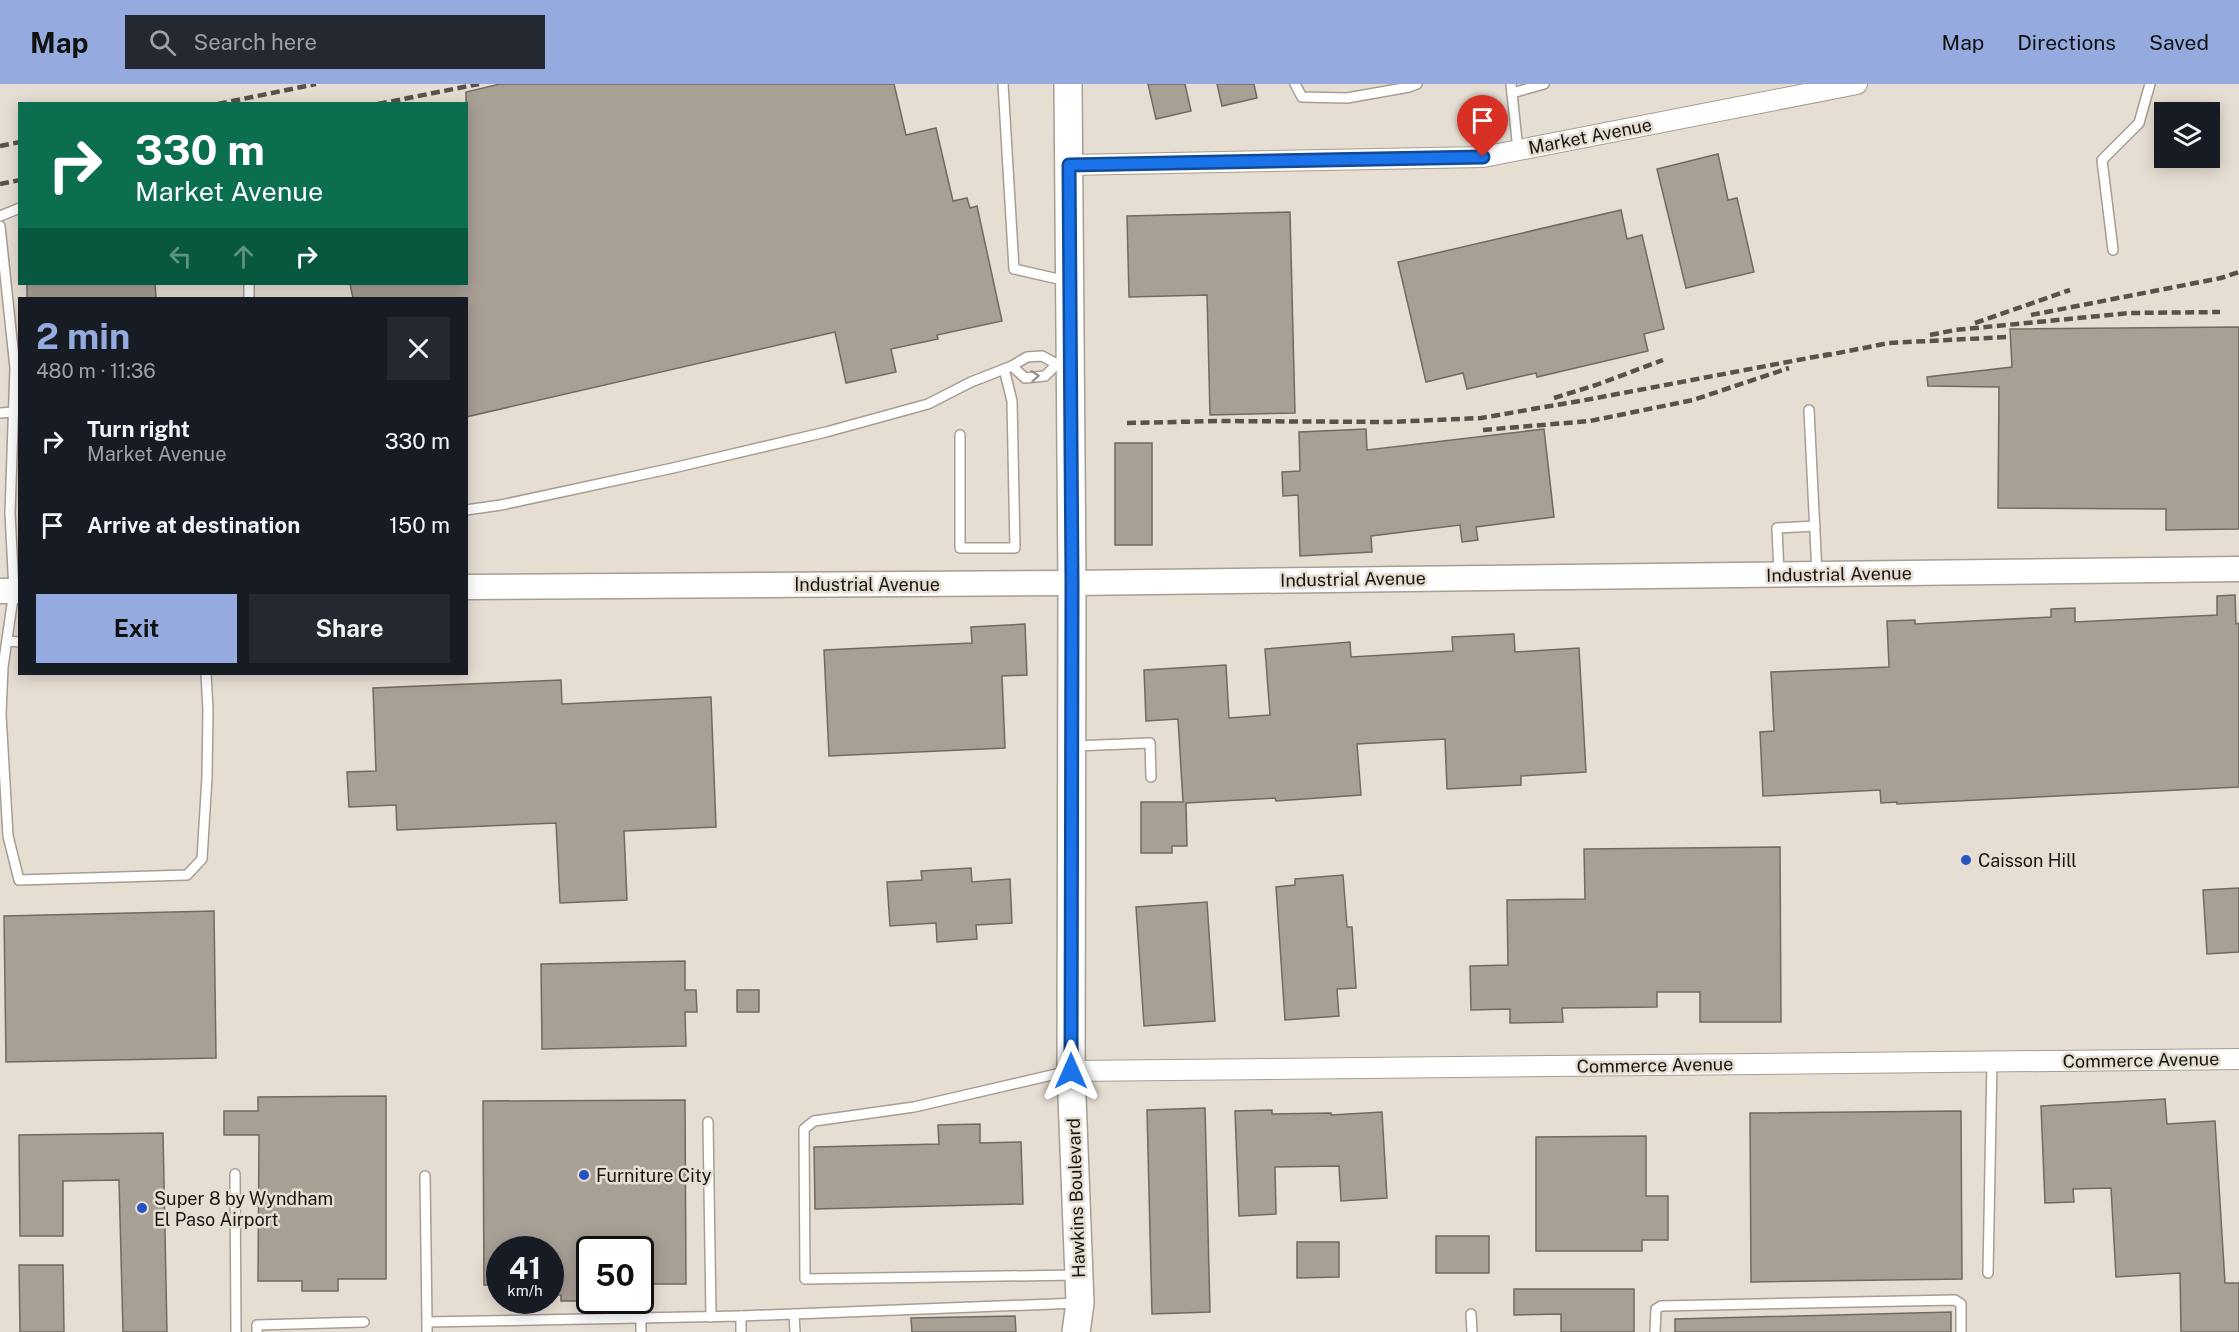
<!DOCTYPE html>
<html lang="en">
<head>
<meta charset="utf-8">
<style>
	:root { --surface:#171b24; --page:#242831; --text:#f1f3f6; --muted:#9ea1a6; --accent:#95abdf }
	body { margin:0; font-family:"Public Sans",sans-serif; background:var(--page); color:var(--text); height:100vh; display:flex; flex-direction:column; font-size:22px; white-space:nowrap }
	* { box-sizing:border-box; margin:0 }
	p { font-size:20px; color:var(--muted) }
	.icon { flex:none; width:33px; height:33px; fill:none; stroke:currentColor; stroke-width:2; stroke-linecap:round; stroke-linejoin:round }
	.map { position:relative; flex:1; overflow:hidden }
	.panel { position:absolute; left:18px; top:213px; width:450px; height:378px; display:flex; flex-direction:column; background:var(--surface); border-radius:0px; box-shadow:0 3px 15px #0003 }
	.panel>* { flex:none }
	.hud { position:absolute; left:18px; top:18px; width:450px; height:183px; border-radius:0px; box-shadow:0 3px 15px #0003; background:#0b6e4f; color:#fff; overflow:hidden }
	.fabs { position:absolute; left:2154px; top:18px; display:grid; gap:12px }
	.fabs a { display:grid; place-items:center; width:66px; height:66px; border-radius:0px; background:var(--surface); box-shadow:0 3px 15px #0003; font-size:30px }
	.speed { position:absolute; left:486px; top:1152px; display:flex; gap:12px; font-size:30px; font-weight:700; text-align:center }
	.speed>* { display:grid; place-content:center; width:78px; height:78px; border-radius:50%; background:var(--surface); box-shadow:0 3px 15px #0003; line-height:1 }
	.speed small { font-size:15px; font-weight:400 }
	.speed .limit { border:3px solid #111; border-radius:9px; background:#fff; color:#111 }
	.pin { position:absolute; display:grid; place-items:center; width:51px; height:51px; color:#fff; margin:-62px -26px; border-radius:50% 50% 50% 0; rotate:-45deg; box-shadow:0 0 6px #0007 }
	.pin .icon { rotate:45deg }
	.me { position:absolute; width:66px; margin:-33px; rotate:0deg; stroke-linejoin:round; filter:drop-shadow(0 0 4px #0008) }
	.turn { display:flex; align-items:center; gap:21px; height:126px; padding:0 18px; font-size:27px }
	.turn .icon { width:78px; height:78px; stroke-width:2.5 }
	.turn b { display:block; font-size:42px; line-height:51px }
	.lanes { display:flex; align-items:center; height:57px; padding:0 18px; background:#0003; justify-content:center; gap:30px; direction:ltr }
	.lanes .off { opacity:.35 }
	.round { display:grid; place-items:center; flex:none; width:63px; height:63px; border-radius:0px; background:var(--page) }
	.overview { display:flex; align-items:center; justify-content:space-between; height:102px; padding:0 18px }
	h1 { font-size:36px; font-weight:700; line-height:45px; color:var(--accent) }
	.button { display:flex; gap:12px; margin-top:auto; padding:12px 18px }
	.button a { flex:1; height:69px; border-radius:0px; background:var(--accent); color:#111; font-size:24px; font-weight:700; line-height:69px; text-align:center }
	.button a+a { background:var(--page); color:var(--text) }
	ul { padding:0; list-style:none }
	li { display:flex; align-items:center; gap:18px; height:84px; padding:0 18px }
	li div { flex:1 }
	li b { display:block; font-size:22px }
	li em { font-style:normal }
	header { display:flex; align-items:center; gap:36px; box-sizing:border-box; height:84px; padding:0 30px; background:var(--accent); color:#111 }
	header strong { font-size:28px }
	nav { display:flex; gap:33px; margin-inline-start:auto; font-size:21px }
	.search { width:420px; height:54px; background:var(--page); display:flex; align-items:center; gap:15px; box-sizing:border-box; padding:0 21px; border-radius:0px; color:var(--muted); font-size:22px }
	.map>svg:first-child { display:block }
</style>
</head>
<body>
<header>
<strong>Map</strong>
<div class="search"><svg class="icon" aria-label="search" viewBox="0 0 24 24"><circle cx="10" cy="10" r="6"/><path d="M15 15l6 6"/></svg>Search here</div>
<nav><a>Map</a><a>Directions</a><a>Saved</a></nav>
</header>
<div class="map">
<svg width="2239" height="1248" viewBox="0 0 2239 1248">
	<rect width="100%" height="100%" fill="#e7ded3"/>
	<g fill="#a89f95" stroke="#726a61" stroke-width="1.5">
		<path d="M500,0H894L906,51L936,44L953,117L967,114L970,124L977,122L1002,237L937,251L938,255L891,265L896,288L846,299L835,248L466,333V214H353L350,200H466V8Z"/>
		<path d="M1148,0H1185L1191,27L1156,35Z"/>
		<path d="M1217,0H1254L1257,14L1222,22Z"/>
		<path d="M1718,70L1728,116L1737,114L1754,188L1686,204L1657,85Z"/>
		<path d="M1621,126L1627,155L1642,151L1664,245L1644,250L1648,267L1537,293L1536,289L1467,305L1463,289L1426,298L1398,178Z"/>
		<path d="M1290,128L1295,329L1210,331L1207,211L1129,213L1127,132Z"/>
		<path d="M27,200H155L156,214H27Z"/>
		<path d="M2239,243V445L2166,446V425L1998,424L1999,303L1928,302L1927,293L2012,283L2010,245Z"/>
		<path d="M1366,345L1367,366L1544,345L1554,433L1476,443L1478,456L1462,458L1460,441L1371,452L1372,468L1300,472L1298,411L1283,412L1282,388L1300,387L1299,348Z"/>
		<rect x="1115" y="359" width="37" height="102"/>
		<path d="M2235,511L2236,540L2239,539V703L1897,720V718L1881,719L1880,706L1763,712L1760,648L1774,647L1771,588L1889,583L1887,537L1915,536V540L2051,533V525L2075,524V538L2217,531V512Z"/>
		<path d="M1025,540L1027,591L1002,592L1005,664L829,672L824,566L972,559L971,543Z"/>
		<path d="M1514,550L1515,568L1579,564L1586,688L1521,692V701L1447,705L1445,655L1357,660L1361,711L1276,717L1275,714L1186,719L1187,762H1172V769H1141V718H1183L1178,635L1146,637L1144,586L1226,581L1229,634L1270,631L1265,565L1350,558L1351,573L1453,567L1452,553Z"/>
		<path d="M561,596L562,620L711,613L716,743L624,747L627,816L560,819L556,739L397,746L396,721L349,723L347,688L376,687L373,604Z"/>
		<path d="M1780,763L1781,938H1700V908H1657V923L1562,924L1563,938L1510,939V925L1471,926L1470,882L1508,881L1507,816L1585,815L1584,765Z"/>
		<path d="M971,784L972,798L1010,795L1012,839L976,841L977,855L937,858L936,839L890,842L887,798L922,796L921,787Z"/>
		<path d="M1343,791L1347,843H1352L1356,904L1337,905L1339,932L1285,936L1276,803L1295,801V795Z"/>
		<path d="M2239,804V868L2207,870L2203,806Z"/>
		<path d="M1207,818L1215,937L1144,942L1136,823Z"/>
		<path d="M214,827L216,974L6,978L4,832Z"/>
		<path d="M685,877V906H696L697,928H685L686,962L542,965L541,880Z"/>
		<rect x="737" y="906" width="22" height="22"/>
		<path d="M386,1012V1195H338V1207H302V1197H258L259,1051H224V1027H258V1013Z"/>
		<path d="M2165,1015L2167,1040L2215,1037L2225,1199H2239V1248H2181L2180,1189L2116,1193L2111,1104L2073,1105L2074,1118L2045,1119L2041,1022Z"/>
		<path d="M685,1016L686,1200H640V1166H590V1217H561V1211H550V1166H500V1201H484L483,1017Z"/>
		<path d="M1205,1024L1210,1228L1152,1230L1147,1026Z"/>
		<path d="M1272,1026V1030L1331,1029V1031L1382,1028L1387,1114L1341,1117L1339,1082L1275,1083L1276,1130L1239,1132L1235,1027Z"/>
		<path d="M1961,1027L1962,1195L1751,1198L1750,1029Z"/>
		<path d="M980,1040V1059L1021,1058L1023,1120L815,1125L814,1063L939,1060L938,1041Z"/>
		<path d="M163,1049L167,1248H123L119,1096L63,1097V1152H20L19,1051Z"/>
		<path d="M1646,1052V1112H1668V1156H1642V1167H1536V1053Z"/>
		<rect x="1436" y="1152" width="53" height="37"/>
		<path d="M1297,1158H1339V1193L1297,1194Z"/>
		<path d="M19,1181H63L64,1248H20Z"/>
		<path d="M1514,1205H1634V1248H1561V1230L1514,1231Z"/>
		<path d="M1951,1228V1248H1675V1235Z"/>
		<path d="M1015,1232L1016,1248H912L911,1234Z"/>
	</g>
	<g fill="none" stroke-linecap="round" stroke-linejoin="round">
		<defs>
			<g id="service">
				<path d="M1003,0L1014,185L1067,197"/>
				<path d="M1295,0L1302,13L1347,14L1409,3L1417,0"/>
				<path d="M1511,0L1518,66"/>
				<path d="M1512,9L1544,0"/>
				<path d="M0,132L20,124"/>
				<path d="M0,142L15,284L10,429L14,507L3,583L1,630L8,752L19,796L187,791L202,775L207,693L208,626L206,590"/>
				<path d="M2113,166L2102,76L2139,39L2150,0"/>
				<path d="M249,200V214"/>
				<path d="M1012,282L1025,294L1045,292L1057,280"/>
				<path d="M1809,326L1817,490"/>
				<path d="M0,329L14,328"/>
				<path d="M960,351V464H1015L1012,317L1004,285"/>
				<path d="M466,426L501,421L673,384L826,348L928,320L971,298L1012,282L1027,273L1042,272L1057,280L1069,279"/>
				<path d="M1779,490L1777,444L1815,442"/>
				<path d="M7,557L20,558"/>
				<path d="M1074,662L1150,659L1151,693"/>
				<path d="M1069,987L914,1023L814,1037L804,1045L805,1195L1076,1191"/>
				<path d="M708,1038L711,1233"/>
				<path d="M235,1090L236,1248"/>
				<path d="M425,1092L427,1238"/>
				<path d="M1988,1189L1992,977"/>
				<path d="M794,1230L795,1248"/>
				<path d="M1471,1230L1472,1248"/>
				<path d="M741,1232L1078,1219"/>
				<path d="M641,1234V1248"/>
				<path d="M257,1248V1241L364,1238"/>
				<path d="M427,1248V1238L741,1232V1248"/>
				<path d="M1655,1248L1656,1225L1661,1222L1955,1216L1961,1220V1248"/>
			</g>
			<g id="minor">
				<path d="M1069,81L1483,73L1857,0"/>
				<path d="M1071,987L2239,975"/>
			</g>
			<g id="tertiary">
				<path d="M466,503L1072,499L2239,485"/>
				<path d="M0,507H20"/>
			</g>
			<path id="secondary" d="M1068,0L1072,499L1071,987L1080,1219L1076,1248"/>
		</defs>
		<use href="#service" stroke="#a69d93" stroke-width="12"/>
		<use href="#minor" stroke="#a69d93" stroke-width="22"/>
		<use href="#tertiary" stroke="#a69d93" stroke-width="27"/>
		<use href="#secondary" stroke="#a69d93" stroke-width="30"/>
		<use href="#service" stroke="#fff" stroke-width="9"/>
		<use href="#minor" stroke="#fff" stroke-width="20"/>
		<use href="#tertiary" stroke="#fff" stroke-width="24"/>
		<use href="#secondary" stroke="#fff" stroke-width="27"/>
		<g stroke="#57524c" stroke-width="4.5" stroke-dasharray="9 4.5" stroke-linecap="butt">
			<path d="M218,20L316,0"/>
			<path d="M378,20L479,0"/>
			<path d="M0,62L20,58"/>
			<path d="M0,100L20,96"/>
			<path d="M2031,231L2221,194L2239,188"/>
			<path d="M1975,239L2070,206"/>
			<path d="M1930,251L1955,246L2130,229L2220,228"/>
			<path d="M1823,272L1889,259L2007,253"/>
			<path d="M1554,314L1596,301L1663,276"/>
			<path d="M1127,339L1220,337L1389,338L1481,334L1591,315L1830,270"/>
			<path d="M1483,346L1590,337L1693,316L1789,284"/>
		</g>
	</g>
	<defs><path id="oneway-chevron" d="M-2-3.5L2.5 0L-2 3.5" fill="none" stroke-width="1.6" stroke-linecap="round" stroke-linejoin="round" transform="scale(1.5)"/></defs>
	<use stroke="#979694" href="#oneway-chevron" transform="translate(1035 292) rotate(-5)"/>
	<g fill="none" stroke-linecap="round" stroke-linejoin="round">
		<defs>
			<path id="route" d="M1071,987L1072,499L1069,81L1483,73"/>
		</defs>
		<use href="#route" stroke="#114b97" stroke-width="15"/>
		<use href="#route" stroke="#1a73e8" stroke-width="10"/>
	</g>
	<g fill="#2554c2" stroke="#e7ded3" stroke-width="2">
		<circle cx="1966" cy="776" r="6"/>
		<circle cx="584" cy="1091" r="6"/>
		<circle cx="142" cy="1124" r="6"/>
	</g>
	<g text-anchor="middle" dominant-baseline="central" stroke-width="5" stroke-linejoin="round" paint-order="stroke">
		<g font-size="18" fill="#181511" stroke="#e7ded3">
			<text transform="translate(1590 52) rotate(-11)">Market Avenue</text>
			<text transform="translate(1839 490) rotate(-1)">Industrial Avenue</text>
			<text transform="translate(1353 495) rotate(-1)">Industrial Avenue</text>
			<text x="867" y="500">Industrial Avenue</text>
			<text transform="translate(2141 976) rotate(-1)">Commerce Avenue</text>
			<text transform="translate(1655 981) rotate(-1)">Commerce Avenue</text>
			<text transform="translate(1076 1114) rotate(-92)">Hawkins Boulevard</text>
		</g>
		<g font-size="18" fill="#181511" stroke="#e7ded3" text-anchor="start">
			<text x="1978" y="776">Caisson Hill</text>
			<text x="596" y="1091">Furniture City</text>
			<text x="154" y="1114">Super 8 by Wyndham<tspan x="154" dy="21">El Paso Airport</tspan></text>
		</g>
	</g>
</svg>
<div class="fabs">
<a><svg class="icon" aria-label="layers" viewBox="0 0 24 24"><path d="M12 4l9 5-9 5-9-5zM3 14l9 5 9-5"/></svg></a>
</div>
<div class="speed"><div>41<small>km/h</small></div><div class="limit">50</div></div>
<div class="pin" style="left:1483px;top:73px;background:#d93025"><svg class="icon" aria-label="arrive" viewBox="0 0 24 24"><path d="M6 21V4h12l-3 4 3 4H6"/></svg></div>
<svg class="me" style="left:1071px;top:987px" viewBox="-20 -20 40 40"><path d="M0-17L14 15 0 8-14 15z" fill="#1a73e8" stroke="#fff" stroke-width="4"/></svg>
<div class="hud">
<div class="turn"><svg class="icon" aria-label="right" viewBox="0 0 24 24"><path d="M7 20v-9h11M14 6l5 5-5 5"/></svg><div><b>330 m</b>Market Avenue</div></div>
<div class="lanes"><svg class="icon off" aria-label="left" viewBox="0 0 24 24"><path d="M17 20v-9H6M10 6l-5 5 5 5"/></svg><svg class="icon off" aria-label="ahead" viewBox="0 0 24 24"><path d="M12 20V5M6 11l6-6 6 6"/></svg><svg class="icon" aria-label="right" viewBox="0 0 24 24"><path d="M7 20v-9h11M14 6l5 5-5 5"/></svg></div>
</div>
<section class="panel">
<div class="overview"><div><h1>2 min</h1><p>480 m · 11:36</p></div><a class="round"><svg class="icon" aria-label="close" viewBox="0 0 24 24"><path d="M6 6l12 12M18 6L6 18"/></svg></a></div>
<ul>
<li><svg class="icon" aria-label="right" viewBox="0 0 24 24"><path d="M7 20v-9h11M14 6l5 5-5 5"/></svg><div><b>Turn right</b><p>Market Avenue</p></div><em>330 m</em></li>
<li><svg class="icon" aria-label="arrive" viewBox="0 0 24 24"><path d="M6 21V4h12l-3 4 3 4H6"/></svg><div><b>Arrive at destination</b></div><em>150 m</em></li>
</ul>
<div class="button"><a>Exit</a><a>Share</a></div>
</section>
</div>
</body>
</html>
